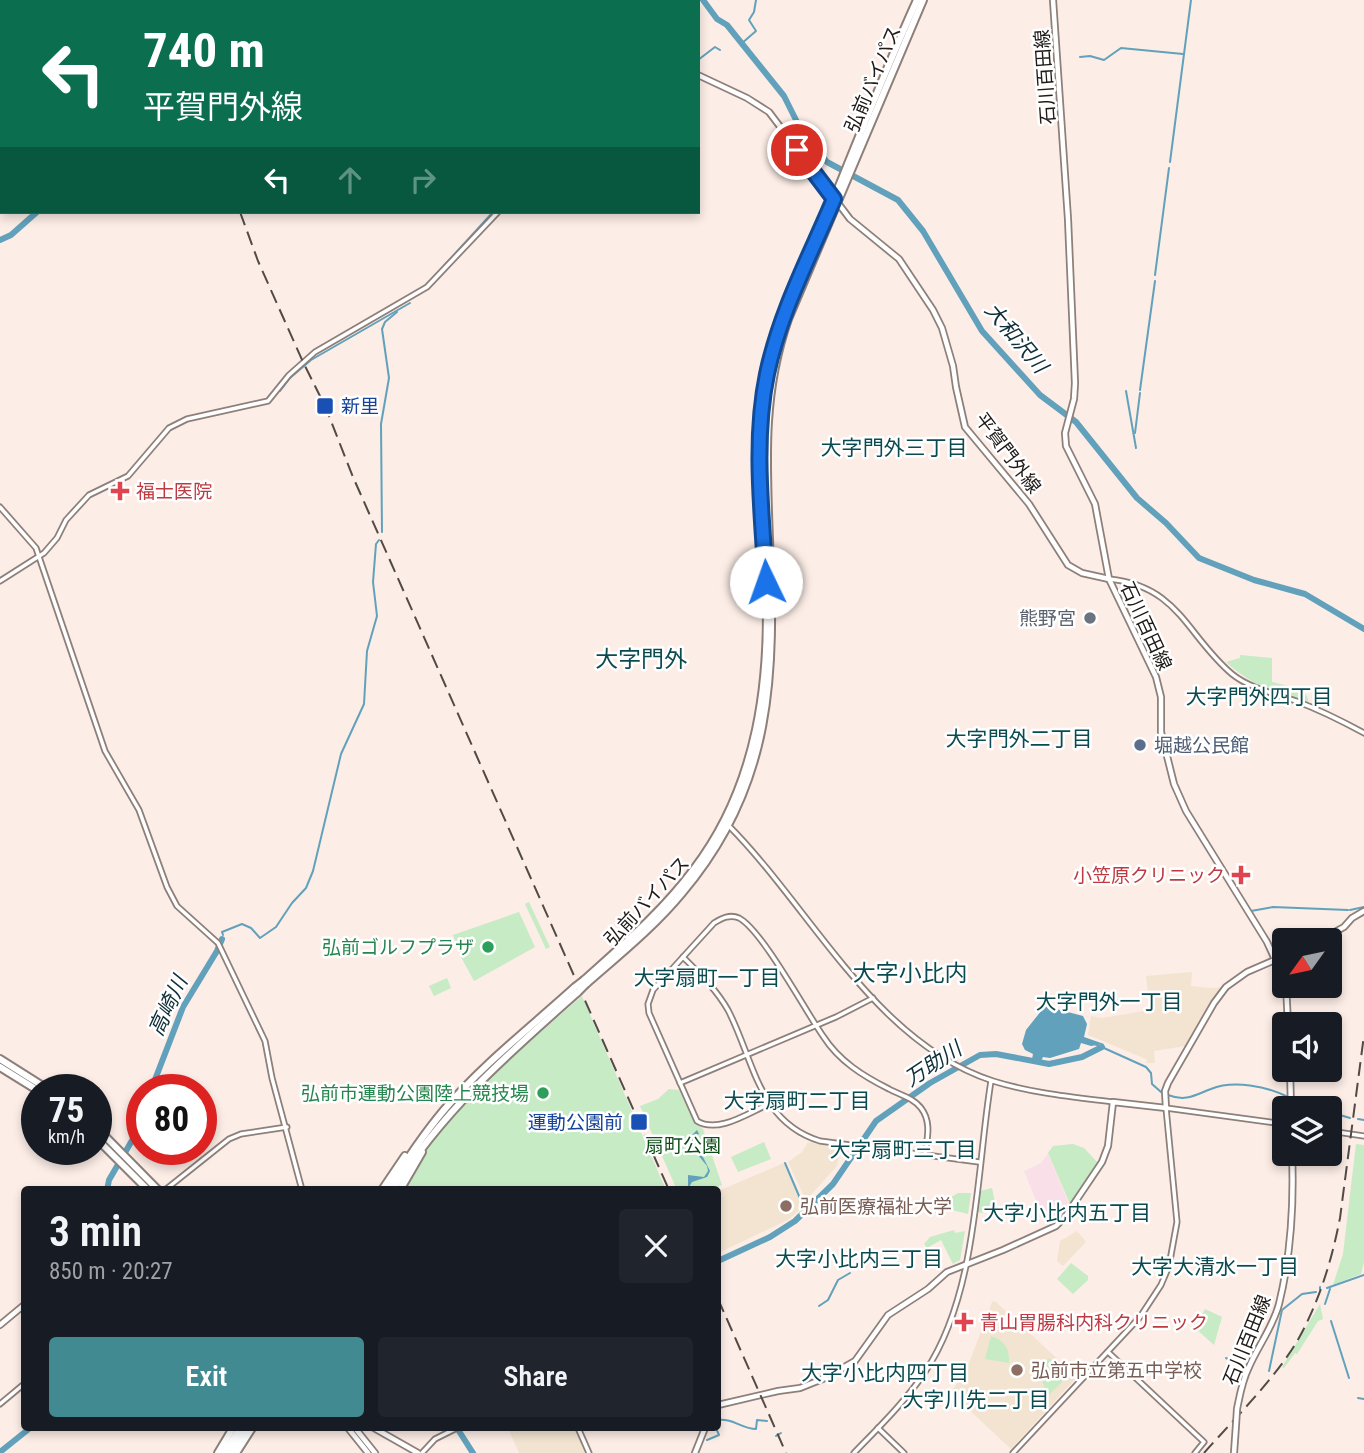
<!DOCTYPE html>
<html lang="en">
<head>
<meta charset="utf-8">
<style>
	:root { --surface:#171b24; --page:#20242c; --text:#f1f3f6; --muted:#9ea1a6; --accent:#428a91 }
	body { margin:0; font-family:"Roboto Condensed","Noto Sans JP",sans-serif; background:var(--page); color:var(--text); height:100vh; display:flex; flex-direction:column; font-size:26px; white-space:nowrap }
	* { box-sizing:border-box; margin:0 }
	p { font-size:23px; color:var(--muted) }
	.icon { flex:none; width:38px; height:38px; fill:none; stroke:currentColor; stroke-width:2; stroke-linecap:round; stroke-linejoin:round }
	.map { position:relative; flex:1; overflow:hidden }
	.side { position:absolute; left:21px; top:1186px; width:700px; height:245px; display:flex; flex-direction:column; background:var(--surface); border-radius:7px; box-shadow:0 4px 10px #0003 }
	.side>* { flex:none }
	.hud { position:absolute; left:0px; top:0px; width:700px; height:214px; box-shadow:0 4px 10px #0003; background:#0b6e4f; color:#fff; overflow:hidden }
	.needle { width:46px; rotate:237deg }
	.fabs { position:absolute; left:1272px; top:928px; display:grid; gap:14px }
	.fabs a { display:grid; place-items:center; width:70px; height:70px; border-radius:7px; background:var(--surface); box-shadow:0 4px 10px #0003; font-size:35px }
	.speed { position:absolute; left:21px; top:1074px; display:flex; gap:14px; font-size:35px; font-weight:700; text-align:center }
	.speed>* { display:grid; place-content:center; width:91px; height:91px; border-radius:50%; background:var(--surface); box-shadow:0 4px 10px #0003; line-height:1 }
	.speed small { font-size:18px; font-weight:400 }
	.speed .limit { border:10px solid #d22; background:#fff; color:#111 }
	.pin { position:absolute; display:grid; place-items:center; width:60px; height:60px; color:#fff; margin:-30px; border:4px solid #fff; border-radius:50%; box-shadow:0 2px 7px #0007 }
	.me { position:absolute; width:77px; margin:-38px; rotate:357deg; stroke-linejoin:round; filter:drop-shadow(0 0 5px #0008) }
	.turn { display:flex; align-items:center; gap:24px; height:147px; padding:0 28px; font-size:32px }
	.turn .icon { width:91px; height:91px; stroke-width:2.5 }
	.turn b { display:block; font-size:49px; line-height:60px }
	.lanes { display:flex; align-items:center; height:66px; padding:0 28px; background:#0003; justify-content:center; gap:35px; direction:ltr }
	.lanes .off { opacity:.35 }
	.round { display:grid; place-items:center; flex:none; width:74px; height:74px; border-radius:7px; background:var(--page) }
	.summary { display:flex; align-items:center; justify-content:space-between; height:119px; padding:0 28px }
	h1 { font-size:42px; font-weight:600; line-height:52px }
	.primary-button { display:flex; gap:14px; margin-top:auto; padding:14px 28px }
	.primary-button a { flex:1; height:80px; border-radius:7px; background:var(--accent); color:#fff; font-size:28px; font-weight:600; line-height:80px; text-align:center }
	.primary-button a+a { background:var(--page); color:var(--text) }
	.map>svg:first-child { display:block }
</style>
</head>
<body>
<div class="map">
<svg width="1364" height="1453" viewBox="0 0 1364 1453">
	<rect width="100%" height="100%" fill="#fcede6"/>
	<path fill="#f8dfe8" d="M1048,1154L1069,1204L1058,1220L1047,1227L1024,1171L1041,1163Z"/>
	<g fill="#f3e4d1">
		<path d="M1192,972L1191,986L1211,988L1223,987L1211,1000L1185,1046L1154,1051L1155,1063H1147L1146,1059L1088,1035L1091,1016L1102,1018L1150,1010L1146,976Z"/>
		<path d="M808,1142L841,1148L837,1166L806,1200L788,1162L802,1152Z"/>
		<path d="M784,1163L803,1207L788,1220L718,1253V1191Z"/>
		<path d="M1077,1231L1086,1242L1063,1266L1057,1261L1060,1241Z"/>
		<path d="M995,1301L1077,1377L1011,1449L951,1393L969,1363L992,1302Z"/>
		<path d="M508,1428H574L585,1453H519Z"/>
	</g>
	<g fill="#c6ebc5">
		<path d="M1240,655L1272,658V682L1297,688L1307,696L1309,705C1276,692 1252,686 1226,662L1240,658Z"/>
		<path d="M529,902L550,947L546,949L525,904Z"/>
		<path d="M519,912L535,947L474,981L460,955L453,935Z"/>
		<path d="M447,978L451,988L434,996L429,986Z"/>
		<path d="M582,996L666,1190H403C441,1110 517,1053 582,996Z"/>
		<path d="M669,1089L679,1090L694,1122L703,1129L722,1185L710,1190H677L640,1106L658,1099Z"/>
		<path d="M764,1142L771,1159L738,1172L731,1157Z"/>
		<path d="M1073,1144L1084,1148L1098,1163L1070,1204L1048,1153L1053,1146Z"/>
		<path d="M1356,1144L1364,1145V1262L1361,1274L1333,1285L1343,1254Z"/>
		<path d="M992,1188L995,1203L983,1213L977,1212L980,1191Z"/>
		<path d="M958,1193H971L968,1214L944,1208L935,1214L932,1208Z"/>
		<path d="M954,1230L955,1233L965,1231L960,1260L953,1264L941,1240L927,1248L924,1244L930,1237Z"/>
		<path d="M1071,1263L1088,1276V1280L1073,1294L1057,1279Z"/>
		<path d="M1320,1304L1323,1319L1318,1321L1297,1354L1295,1353L1284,1368L1282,1367Z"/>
		<path d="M1205,1309L1222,1317L1214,1345L1195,1328Z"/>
		<path d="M991,1336C1004,1340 1010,1349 1009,1363L985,1359Z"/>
		<path d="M1049,1358L1067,1377L1049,1395C1040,1383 1040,1371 1049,1358Z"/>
	</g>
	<g fill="#62a1bb">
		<path d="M1045,1006L1083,1016L1087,1024L1084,1037L1104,1044L1091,1046L1081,1043L1079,1049L1050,1058L1043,1057L1041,1061L1032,1059L1033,1054L1025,1050L1022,1044L1026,1030Z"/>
		<path d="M697,1130L699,1134L693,1137L692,1144L703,1157L710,1171L707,1177L692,1182L688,1189V1175L704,1177L708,1171L707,1166L688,1143L690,1137Z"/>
	</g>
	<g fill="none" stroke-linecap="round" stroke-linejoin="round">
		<g stroke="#62a1bb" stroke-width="2">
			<path d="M0,1L1,0"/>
			<path d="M741,44L756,31L749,20L754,12L756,0"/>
			<path d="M1080,57L1090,56L1104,60L1121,48L1183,54"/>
			<path d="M698,60L715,47L720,50"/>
			<path d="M1170,162L1191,0"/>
			<path d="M1155,275L1169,168"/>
			<path d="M430,281L493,212"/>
			<path d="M1140,390L1155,281"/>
			<path d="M280,391L290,378L311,360L410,303"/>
			<path d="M1126,391L1136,448"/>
			<path d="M1135,433L1140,393"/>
			<path d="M382,532L381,424L389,378L382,329L385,322L397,312"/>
			<path d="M1350,910L1364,907"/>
			<path d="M1251,911L1273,907L1348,910"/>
			<path d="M223,935L222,932L242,924L251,928L260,938L276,927L292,903L306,888L313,871L341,754L364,704L367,651L377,616L373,582L376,544L379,540"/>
			<path d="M1095,1044L1146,1067L1151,1073L1152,1084L1161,1092"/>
			<path d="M1168,1095C1186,1102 1195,1095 1211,1089C1233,1080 1267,1086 1288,1097"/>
			<path d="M1295,1101L1321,1108"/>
			<path d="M1330,1112L1350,1118"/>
			<path d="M1358,1119L1364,1120"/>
			<path d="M785,1163L805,1210"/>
			<path d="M1327,1288L1364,1275"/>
			<path d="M1320,1289V1287"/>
			<path d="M1325,1304L1330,1289"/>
			<path d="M819,1306L828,1300L838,1280L850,1273"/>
			<path d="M1331,1321L1349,1378"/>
			<path d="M1226,1358L1238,1364"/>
			<path d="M1269,1371L1282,1310L1302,1294L1316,1292"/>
			<path d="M1358,1398L1364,1399"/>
			<path d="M718,1420C733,1418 742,1429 756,1429L757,1420L767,1421"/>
			<path d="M776,1436L781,1433"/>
			<path d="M707,1440L719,1435L716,1428"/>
		</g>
		<g stroke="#62a1bb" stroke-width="6">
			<path d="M703,0L717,19L727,25L784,96L800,128L827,162L898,200L923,231L982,331L1040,395L1076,422L1137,498L1166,523L1199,558L1254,580L1305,594L1364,629"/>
			<path d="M261,2L263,0"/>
			<path d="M0,240L11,235L37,212"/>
			<path d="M151,1090L183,1007L217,951L222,939"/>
			<path d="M107,1190L109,1180L141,1125L142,1115"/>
			<path d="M718,1261L770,1237L795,1221L833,1184L876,1121L930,1083L980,1055L996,1054L1049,1064L1082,1057L1102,1047"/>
			<path d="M457,1428L473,1453"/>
			<path d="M0,1452L30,1428"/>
		</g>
		<defs>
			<g id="tertiary">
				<path d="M0,507L36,548L105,751L139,810L167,887L177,906L218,943L265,1041L272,1078L302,1190"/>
				<path d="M1109,579C1179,586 1186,635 1232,674C1249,688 1276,694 1296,701C1320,710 1342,721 1364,733"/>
				<path d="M0,581L44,553L57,538L66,520L89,495L128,476L169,428L187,419L268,401L289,375L315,352L427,287L498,212"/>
				<path d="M728,825C811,908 875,1043 993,1081C1031,1093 1073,1097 1113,1102"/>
				<path d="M683,957C700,974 716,989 728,1010C754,1060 758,1122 820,1141L979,1162"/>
				<path d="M680,1083L836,1017L873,998"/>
				<path d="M769,1104C748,1113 718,1134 697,1121L649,1013L648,1004L653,990L714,923C722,918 730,914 739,918C762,930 806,1012 823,1036C839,1061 863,1076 889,1089C900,1095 914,1098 921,1108C932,1122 927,1139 925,1155"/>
				<path d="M1330,1131L1364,1136"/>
				<path d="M165,1190L229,1139L241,1134L287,1127"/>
				<path d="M1108,1352L1204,1442L1195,1453"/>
				<path d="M0,1404L24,1384"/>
				<path d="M578,1428L589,1453"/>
				<path d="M878,1428L904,1453"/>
				<path d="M422,1453L435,1439L457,1428"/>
				<path d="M854,1453C879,1427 905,1402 925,1372C978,1293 976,1173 991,1081"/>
				<path d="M1013,1453L1140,1317L1161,1285L1169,1266L1177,1222L1166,1108L1284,1124"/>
			</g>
			<g id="secondary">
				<path d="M635,0L637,2"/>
				<path d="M1053,0L1068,219L1075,383L1074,399L1065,433L1066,446L1095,504L1109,579L1156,677L1161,697V732L1174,784L1186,811L1267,942L1284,979"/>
				<path d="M698,75L747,98L769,112L850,219L899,259L933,310L942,328L953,366L956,387L965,427L1029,504L1068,565L1082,573L1109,579"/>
				<path d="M1320,940L1344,927L1352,918L1364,911"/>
				<path d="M1286,985L1288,1024"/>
				<path d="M1290,1069L1291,1108"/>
				<path d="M0,1325L24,1305"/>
				<path d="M718,1405L778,1391L800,1388L825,1378L855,1361L888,1315L928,1289L947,1272L1003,1250L1056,1226L1065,1217L1102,1162L1108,1146L1113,1102L1166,1108L1165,1091L1168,1083L1214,1003L1226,987L1247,972L1284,956"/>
				<path d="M1237,1409C1240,1394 1242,1381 1249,1367C1258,1346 1273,1327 1279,1304C1291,1255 1294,1203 1292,1153"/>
				<path d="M348,1428L368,1453"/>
				<path d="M355,1428L375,1453"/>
				<path d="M374,1428L418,1453"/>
				<path d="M695,1453L705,1428"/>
				<path d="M1234,1453L1236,1425"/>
			</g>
			<g id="trunk">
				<path d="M584,980C623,945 663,911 694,869C758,785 771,680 766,578C763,511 754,441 767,374C777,323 802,276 822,228C853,152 883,75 917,0"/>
				<path d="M586,984C619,955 654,927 682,893C774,785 775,673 769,539C766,461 762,393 788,319L923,0"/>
				<path d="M0,1059L49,1090"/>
				<path d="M0,1067L37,1090"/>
				<path d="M96,1127L158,1190"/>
				<path d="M96,1138L148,1190"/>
				<path d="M382,1190L405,1156"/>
				<path d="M388,1190C405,1162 423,1135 444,1110C483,1064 531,1027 575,987"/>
				<path d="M393,1190C443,1110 508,1054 578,992"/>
				<path d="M400,1190L422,1152"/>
				<path d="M218,1453L233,1428"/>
				<path d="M224,1453L240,1428"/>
				<path d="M230,1453L246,1428"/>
				<path d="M236,1453L252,1428"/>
			</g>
		</defs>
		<use href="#tertiary" stroke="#8d7f79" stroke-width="7"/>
		<use href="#secondary" stroke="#8d7f79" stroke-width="8"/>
		<use href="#trunk" stroke="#8d7f79" stroke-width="10"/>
		<use href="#tertiary" stroke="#fff" stroke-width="3.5"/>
		<use href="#secondary" stroke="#fff" stroke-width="4.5"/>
		<use href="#trunk" stroke="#fff" stroke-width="6"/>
		<g stroke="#524a47" stroke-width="2" stroke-dasharray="14 7" stroke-linecap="butt">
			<path d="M148,0L149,2"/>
			<path d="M240,212L258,261L303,362L325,406L353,477L669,1190"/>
			<path d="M718,1299L786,1453"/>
			<path d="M1204,1453C1234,1419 1278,1376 1300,1336C1320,1299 1332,1259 1340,1218L1364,1035"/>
		</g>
		<defs>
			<path id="secondary-bridge" d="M1236,1425L1237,1409"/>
			<g id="trunk-bridge">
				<path d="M575,987L584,980"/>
				<path d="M578,992L586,984"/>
			</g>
		</defs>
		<use href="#secondary-bridge" stroke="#8d7f79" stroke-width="8" stroke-linecap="butt"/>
		<use href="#trunk-bridge" stroke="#8d7f79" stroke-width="10" stroke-linecap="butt"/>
		<use href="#secondary-bridge" stroke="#fff" stroke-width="4.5"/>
		<use href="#trunk-bridge" stroke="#fff" stroke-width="6"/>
	</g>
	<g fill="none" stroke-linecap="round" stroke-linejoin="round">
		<defs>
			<path id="route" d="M766,582C762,514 753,441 767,374C780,312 810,256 834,199L797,150"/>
		</defs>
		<use href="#route" stroke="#114b97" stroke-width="18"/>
		<use href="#route" stroke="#1a73e8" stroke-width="12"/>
	</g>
	<g fill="#1a4fb4" stroke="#fff" stroke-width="2.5">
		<rect x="316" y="397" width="18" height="18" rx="3.5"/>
		<rect x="630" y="1113" width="18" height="18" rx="3.5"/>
	</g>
	<g fill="#e0444e" stroke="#fff" stroke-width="2.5">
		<path d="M116.5 480.5h7v7h7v7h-7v7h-7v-7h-7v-7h7z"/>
		<path d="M1237.5 864.5h7v7h7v7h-7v7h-7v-7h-7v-7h7z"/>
		<path d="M960.5 1311.5h7v7h7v7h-7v7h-7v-7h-7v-7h7z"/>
	</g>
	<circle fill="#6b7280" stroke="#fff" stroke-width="2.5" cx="1090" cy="618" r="7"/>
	<circle fill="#5c6f8a" stroke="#fff" stroke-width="2.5" cx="1140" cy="745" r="7"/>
	<g fill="#2e9e5b" stroke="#fff" stroke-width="2.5">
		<circle cx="488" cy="947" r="7"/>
		<circle cx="543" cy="1093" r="7"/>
	</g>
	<g fill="#8d6e63" stroke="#fff" stroke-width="2.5">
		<circle cx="786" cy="1206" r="7"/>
		<circle cx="1017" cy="1370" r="7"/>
	</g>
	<g text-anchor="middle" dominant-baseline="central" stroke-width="5" stroke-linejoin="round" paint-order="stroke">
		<g font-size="19" fill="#1f1917" stroke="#fff">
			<text transform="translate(1045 77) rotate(-94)">石川百田線</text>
			<text transform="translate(873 79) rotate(-67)">弘前バイパス</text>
			<text transform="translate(1008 453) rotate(53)">平賀門外線</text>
			<text transform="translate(1146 626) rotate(65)">石川百田線</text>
			<text transform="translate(647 901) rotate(-47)">弘前バイパス</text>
			<text transform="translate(1247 1340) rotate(-68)">石川百田線</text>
		</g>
		<g font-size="19" fill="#164399" stroke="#fff" text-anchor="start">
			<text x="341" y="406">新里</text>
			<text x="623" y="1122" text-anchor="end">運動公園前</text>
		</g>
		<g font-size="19" fill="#be3a42" stroke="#fff" text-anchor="start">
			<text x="136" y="491">福士医院</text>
			<text x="1225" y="875" text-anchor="end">小笠原クリニック</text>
			<text x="980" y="1322">青山胃腸科内科クリニック</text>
		</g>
		<g font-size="19" fill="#5b616d" stroke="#fff" text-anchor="end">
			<text x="1076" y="618">熊野宮</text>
		</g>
		<g font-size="19" fill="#4e5e75" stroke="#fff" text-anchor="start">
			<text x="1154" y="745">堀越公民館</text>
		</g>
		<g font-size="19" fill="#27864d" stroke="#fff" text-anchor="end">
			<text x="474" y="947">弘前ゴルフプラザ</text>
			<text x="529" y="1093">弘前市運動公園陸上競技場</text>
		</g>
		<g font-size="19" fill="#0d4c16" stroke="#fff">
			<text x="683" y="1145">扇町公園</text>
		</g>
		<g font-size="19" fill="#785e54" stroke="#fff" text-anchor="start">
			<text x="800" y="1206">弘前医療福祉大学</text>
			<text x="1031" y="1370">弘前市立第五中学校</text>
		</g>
		<g font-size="21" font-style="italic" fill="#0f2e39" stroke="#fff">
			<text transform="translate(1016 338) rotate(50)">大和沢川</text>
			<text transform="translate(168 1006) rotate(-65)">高崎川</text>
			<text transform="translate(933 1064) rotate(-33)">万助川</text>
		</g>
		<g font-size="21" fill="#0b4b50" stroke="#fff">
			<text x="894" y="448">大字門外三丁目</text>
			<text x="1259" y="697">大字門外四丁目</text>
			<text x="1019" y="739">大字門外二丁目</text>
			<text x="707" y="978">大字扇町一丁目</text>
			<text x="1109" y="1002">大字門外一丁目</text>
			<text x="797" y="1101">大字扇町二丁目</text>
			<text x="903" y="1150">大字扇町三丁目</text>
			<text x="1067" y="1213">大字小比内五丁目</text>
			<text x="859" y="1259">大字小比内三丁目</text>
			<text x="1215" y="1267">大字大清水一丁目</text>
			<text x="885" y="1373">大字小比内四丁目</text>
			<text x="976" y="1400">大字川先二丁目</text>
		</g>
		<g font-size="23" fill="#0b4b50" stroke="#fff">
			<text x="641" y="659">大字門外</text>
			<text x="910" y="973">大字小比内</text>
		</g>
	</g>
</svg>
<div class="fabs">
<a><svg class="needle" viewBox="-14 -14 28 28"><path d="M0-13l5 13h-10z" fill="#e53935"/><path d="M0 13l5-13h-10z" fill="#9ea1a6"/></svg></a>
<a><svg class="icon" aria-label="sound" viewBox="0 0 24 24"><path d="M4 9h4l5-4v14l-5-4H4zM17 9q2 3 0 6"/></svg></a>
<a><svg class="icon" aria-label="layers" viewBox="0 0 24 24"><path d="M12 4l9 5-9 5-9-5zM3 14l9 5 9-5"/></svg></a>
</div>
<div class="speed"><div>75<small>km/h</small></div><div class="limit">80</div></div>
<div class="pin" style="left:797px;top:150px;background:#d93025"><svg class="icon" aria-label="arrive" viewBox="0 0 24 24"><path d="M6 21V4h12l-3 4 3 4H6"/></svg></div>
<svg class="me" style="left:766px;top:582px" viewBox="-20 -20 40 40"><circle r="19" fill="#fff"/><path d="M0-13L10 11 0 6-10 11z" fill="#1a73e8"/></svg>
<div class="hud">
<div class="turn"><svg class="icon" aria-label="left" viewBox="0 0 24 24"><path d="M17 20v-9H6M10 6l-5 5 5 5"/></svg><div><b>740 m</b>平賀門外線</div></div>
<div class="lanes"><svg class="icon" aria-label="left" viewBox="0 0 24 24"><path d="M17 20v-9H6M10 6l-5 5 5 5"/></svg><svg class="icon off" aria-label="ahead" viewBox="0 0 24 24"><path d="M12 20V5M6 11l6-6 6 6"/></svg><svg class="icon off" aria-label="right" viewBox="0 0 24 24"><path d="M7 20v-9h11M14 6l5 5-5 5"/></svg></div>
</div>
<section class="side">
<div class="summary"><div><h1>3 min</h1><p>850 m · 20:27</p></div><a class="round"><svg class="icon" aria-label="close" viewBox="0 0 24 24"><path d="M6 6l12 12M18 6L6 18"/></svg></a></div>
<div class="primary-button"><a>Exit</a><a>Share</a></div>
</section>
</div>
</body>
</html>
